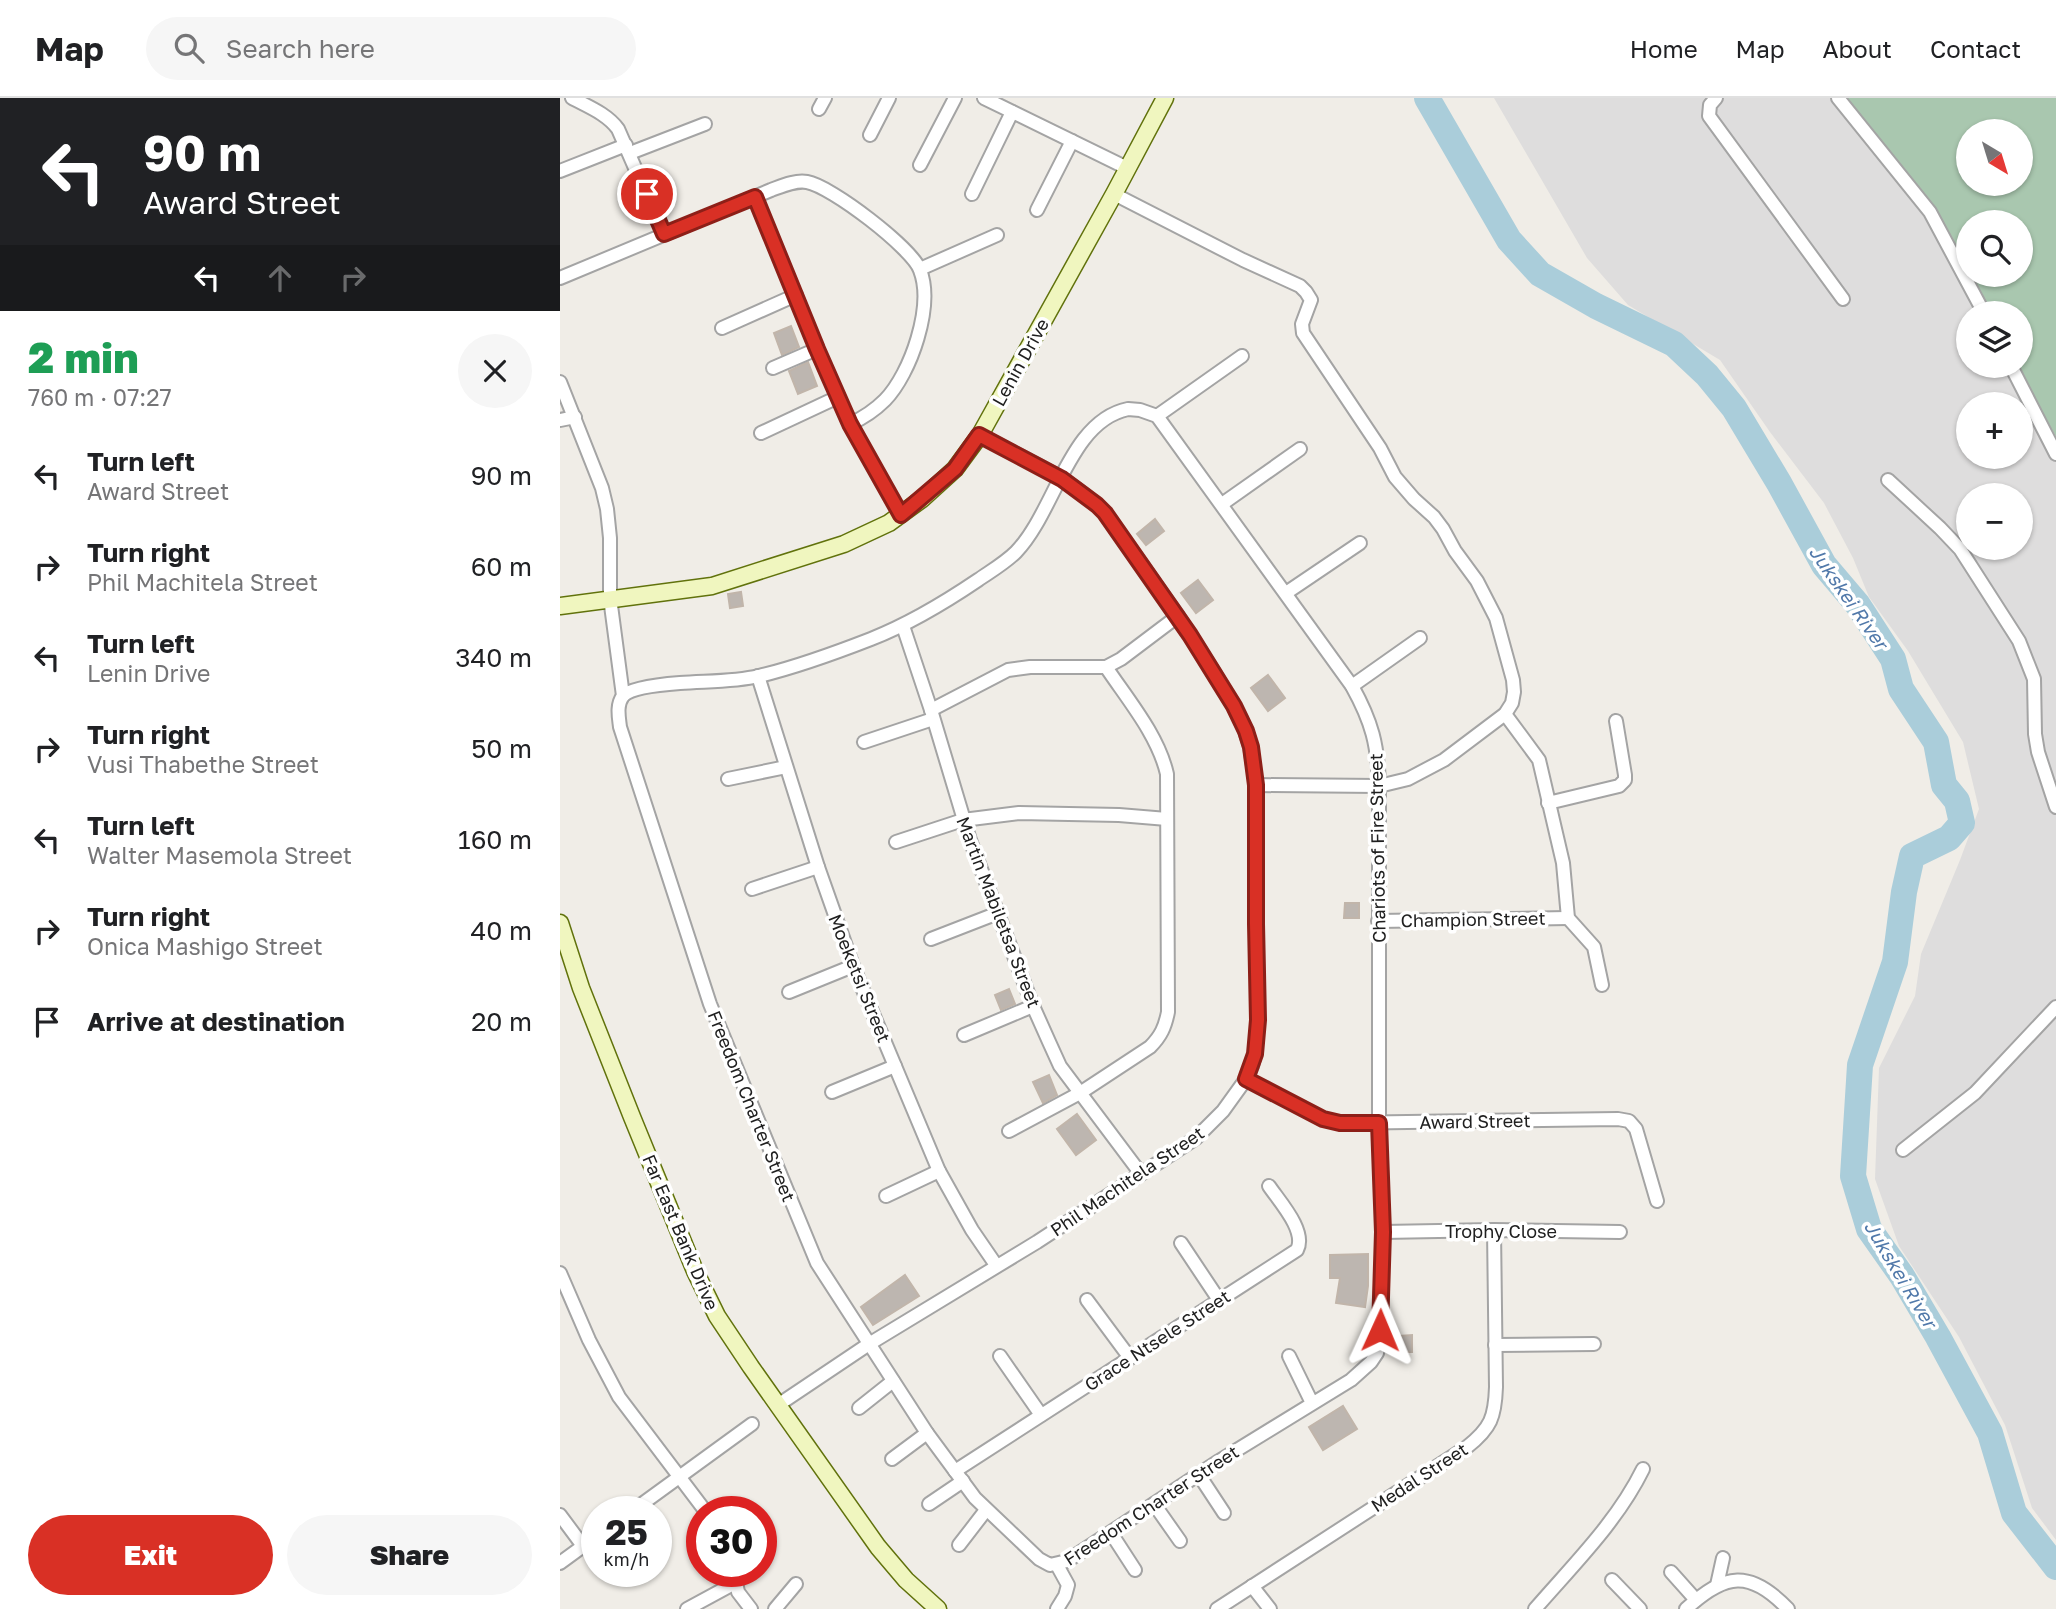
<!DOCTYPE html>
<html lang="en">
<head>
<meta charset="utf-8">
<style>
	:root { --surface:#fff; --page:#f6f6f6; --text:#202124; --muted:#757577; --line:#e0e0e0; --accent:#d93025 }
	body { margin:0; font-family:"Golos Text",sans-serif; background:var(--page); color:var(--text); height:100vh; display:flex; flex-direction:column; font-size:26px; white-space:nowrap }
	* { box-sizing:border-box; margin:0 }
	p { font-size:23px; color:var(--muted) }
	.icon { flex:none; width:38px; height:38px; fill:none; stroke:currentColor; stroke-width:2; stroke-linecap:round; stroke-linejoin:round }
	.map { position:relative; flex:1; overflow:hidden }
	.details { display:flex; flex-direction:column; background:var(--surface); width:560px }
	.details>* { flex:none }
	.guide { background:#202124; color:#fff; overflow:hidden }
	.needle { width:46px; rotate:142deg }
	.tools { position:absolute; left:1396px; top:21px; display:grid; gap:14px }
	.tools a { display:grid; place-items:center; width:77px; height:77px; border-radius:50%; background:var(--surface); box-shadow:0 2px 5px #0004; font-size:35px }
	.speed { position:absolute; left:21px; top:1398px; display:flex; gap:14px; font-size:35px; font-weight:700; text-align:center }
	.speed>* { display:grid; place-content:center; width:91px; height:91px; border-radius:50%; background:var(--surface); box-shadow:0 2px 5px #0004; line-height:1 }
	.speed small { font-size:18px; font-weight:400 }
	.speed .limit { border:10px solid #d22; background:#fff; color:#111 }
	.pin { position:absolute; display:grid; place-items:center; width:60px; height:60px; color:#fff; margin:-30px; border:4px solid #fff; border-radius:50%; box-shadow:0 2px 7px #0007 }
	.me { position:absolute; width:77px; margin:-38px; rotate:1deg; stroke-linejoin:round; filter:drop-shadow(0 0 5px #0008) }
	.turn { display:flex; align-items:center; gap:24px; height:147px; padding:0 28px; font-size:32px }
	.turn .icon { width:91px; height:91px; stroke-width:2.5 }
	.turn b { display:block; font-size:49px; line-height:60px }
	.lanes { display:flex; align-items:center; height:66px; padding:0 28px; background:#0003; justify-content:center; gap:35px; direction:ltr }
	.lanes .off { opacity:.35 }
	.round { display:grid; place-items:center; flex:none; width:74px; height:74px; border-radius:37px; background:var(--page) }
	.overview { display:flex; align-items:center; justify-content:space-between; height:119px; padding:0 28px }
	h1 { font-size:42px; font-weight:800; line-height:52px; color:#1e9e55 }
	.action { display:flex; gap:14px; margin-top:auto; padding:14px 28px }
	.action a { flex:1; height:80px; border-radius:42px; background:var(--accent); color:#fff; font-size:28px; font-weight:800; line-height:80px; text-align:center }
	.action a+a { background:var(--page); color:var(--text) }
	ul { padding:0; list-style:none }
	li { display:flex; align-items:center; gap:21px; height:91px; padding:0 28px }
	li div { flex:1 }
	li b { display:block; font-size:26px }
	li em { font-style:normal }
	header { display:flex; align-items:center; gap:42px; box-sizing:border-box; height:98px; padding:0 35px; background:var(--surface); border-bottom:2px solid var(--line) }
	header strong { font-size:33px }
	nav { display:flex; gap:38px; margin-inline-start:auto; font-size:24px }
	.search { width:490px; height:63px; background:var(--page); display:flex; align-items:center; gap:18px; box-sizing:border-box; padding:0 24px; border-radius:38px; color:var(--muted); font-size:26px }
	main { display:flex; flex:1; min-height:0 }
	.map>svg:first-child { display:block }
</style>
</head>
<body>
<header>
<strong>Map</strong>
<div class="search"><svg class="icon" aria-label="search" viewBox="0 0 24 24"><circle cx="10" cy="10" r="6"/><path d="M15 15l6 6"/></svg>Search here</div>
<nav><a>Home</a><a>Map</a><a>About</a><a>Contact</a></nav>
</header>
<main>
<section class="details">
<div class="guide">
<div class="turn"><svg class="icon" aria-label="left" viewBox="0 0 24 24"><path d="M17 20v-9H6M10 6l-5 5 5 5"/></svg><div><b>90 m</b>Award Street</div></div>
<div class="lanes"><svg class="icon" aria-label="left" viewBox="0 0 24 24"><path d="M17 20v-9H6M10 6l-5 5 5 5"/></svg><svg class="icon off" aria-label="ahead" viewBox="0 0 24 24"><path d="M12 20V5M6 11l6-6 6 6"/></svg><svg class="icon off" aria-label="right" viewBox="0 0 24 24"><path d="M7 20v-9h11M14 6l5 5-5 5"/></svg></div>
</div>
<div class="overview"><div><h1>2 min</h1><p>760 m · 07:27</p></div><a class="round"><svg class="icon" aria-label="close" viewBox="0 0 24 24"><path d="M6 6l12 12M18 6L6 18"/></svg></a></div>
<ul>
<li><svg class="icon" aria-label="left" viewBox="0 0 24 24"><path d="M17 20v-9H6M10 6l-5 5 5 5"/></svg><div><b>Turn left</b><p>Award Street</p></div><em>90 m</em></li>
<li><svg class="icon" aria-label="right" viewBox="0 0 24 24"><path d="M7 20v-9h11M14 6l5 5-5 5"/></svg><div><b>Turn right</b><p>Phil Machitela Street</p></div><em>60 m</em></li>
<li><svg class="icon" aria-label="left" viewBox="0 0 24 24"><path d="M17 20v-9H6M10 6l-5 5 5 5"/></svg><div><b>Turn left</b><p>Lenin Drive</p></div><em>340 m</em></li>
<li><svg class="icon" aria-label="right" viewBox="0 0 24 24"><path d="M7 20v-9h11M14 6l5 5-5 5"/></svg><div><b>Turn right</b><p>Vusi Thabethe Street</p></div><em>50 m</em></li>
<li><svg class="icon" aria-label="left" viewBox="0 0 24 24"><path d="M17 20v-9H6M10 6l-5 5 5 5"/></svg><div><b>Turn left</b><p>Walter Masemola Street</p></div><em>160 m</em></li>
<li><svg class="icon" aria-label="right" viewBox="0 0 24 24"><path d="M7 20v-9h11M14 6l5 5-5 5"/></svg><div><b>Turn right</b><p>Onica Mashigo Street</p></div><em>40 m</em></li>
<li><svg class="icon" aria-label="arrive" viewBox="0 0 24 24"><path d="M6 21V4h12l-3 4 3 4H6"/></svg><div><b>Arrive at destination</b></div><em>20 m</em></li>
</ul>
<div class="action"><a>Exit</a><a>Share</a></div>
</section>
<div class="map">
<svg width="1496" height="1511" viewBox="0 0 1496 1511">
	<rect width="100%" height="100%" fill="#f0ede7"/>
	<path fill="#dedddd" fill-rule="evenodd" d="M934,0H1282L1375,117L1429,215H1409V268H1457L1496,339V1442L1472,1410L1445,1327L1399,1239L1339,1148L1315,1081L1319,970L1355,898L1361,856L1400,762L1419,711L1403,644L1348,553L1309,499L1293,460L1264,405L1210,334L1160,262L1068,207L1027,160ZM1409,306H1461V359H1409ZM1409,397H1461V450H1409Z"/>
	<path fill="#a9c7af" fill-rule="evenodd" d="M1282,0H1496V339L1457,268H1461V215H1428L1375,117ZM1409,33H1461V86H1409ZM1409,124H1461V177H1409Z"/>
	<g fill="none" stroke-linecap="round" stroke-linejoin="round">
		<path stroke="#aacdda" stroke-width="26" d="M867,0L949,142L980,176L1036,208L1114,246L1147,277L1174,310L1219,385L1264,467L1298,507L1333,561L1341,591L1376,644L1384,687L1397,703L1402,725L1389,740L1352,758L1344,794L1335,864L1300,967L1293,1078L1309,1131L1342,1178L1378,1239L1430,1335L1454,1415L1496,1469"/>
	</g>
	<g fill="#bdb6b0" stroke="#c1b5aa" stroke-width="2">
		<path d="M231,228L239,249L222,257L214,235Z"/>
		<path d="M248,264L257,288L238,296L229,273Z"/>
		<path d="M595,421L604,433L586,447L577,436Z"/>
		<path d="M638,482L653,502L636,515L621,495Z"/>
		<path d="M181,494L183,508L170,510L168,496Z"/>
		<path d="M708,577L725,600L708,613L691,590Z"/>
		<path d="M785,805H799V820H784Z"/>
		<path d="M449,891L455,906L441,912L435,897Z"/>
		<path d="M489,977L497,997L483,1005L473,984Z"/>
		<path d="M517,1016L536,1042L516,1057L497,1031Z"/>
		<path d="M808,1156V1188L805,1209L776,1205L780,1180H770V1157Z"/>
		<path d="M345,1177L359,1198L313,1227L301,1209Z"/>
		<path d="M852,1237V1254H839V1238Z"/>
		<path d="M783,1308L797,1331L763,1352L749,1329Z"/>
	</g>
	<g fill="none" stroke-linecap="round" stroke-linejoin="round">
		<defs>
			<g id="street">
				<path d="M12,0C29,9 47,16 58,31L104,136"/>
				<path d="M424,0L567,70"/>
				<path d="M1156,0L1150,7L1149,18L1283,201"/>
				<path d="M1278,0L1370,114L1424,215"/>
				<path d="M259,11L265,0"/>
				<path d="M310,37L329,0"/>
				<path d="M70,55L145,26"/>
				<path d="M360,67L395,0"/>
				<path d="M0,73L66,47"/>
				<path d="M412,96L452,14"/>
				<path d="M554,96L683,162L740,188L746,194L751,202L742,226L743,235L820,350L835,379L854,401L874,419L883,431L895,453L917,483L936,520L953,582L954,594L952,605L945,616L884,662L848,681L819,688L696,687"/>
				<path d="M195,99L257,251L290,326L341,417"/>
				<path d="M477,112L512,43"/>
				<path d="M360,171L437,137"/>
				<path d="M0,180L211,92C222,88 235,82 247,84C271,88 352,150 360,172C374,208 351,275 325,302C315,312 303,320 290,326"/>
				<path d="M162,230L236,197"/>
				<path d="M1451,268L1496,356"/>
				<path d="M213,270L257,251"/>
				<path d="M0,284L42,390L47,411L50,440V500L63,598"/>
				<path d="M568,311L580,312L597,318L792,588C812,624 818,647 819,688V1025L823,1134L819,1244L817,1255L811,1264L791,1282L659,1363L507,1463L490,1467L479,1461L415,1400L367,1335L257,1165L150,906L60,629C59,620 56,607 63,598C71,589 107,586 120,585C146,583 174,584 199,578C237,569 275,555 311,541C349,526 384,505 418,482C431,473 445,465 456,454C495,414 509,323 568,311Z"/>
				<path d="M597,318L682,258"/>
				<path d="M0,322L15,319"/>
				<path d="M201,335L278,299"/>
				<path d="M1328,382L1380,430L1400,451L1459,543L1474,581L1475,636L1478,654L1496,709"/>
				<path d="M662,406L740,351"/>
				<path d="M726,495L800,445"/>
				<path d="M343,528L371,612L410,742L473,908L490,946L500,968L581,1076"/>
				<path d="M198,578L258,769L293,868L379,1073L412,1132L436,1167"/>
				<path d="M792,588L860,540"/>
				<path d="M371,612L448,572L470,569H546L561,561L618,518"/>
				<path d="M945,616L979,662L1003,765L1008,820L1034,849L1042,887"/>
				<path d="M304,644L373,621"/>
				<path d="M168,681L226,669"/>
				<path d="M988,705L1059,688L1065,682V677L1056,623"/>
				<path d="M336,744L403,722L459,715L559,717L607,721"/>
				<path d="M192,791L258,769"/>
				<path d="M818,823L1008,820"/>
				<path d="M371,841L438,815"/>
				<path d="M229,894L293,868"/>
				<path d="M404,937L473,908"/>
				<path d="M686,981L763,1021L780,1025L1058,1021L1069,1023L1076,1031L1097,1103"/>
				<path d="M272,994L335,968"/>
				<path d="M449,1033L520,995L590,949C601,938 605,929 608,914L607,676C598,637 568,602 546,569"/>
				<path d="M1343,1052L1415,995L1496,909"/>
				<path d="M326,1098L379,1073"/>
				<path d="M823,1134L934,1132L1060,1134"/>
				<path d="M621,1145L659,1202"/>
				<path d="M0,1175L29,1242L59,1299L146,1414"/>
				<path d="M527,1202L570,1260"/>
				<path d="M935,1247L1034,1246"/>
				<path d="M440,1258L481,1317"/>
				<path d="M729,1258L752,1305"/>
				<path d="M218,1307L309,1246L477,1144L636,1040L663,1013L686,981L692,968L695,956L698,922L696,826V687L690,648L681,621L655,576L618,518L545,415C511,379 462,360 420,337"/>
				<path d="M299,1310L333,1283"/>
				<path d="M332,1361L367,1335"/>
				<path d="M395,1373L737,1152C747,1133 719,1103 709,1088"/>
				<path d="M639,1377L664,1415"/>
				<path d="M369,1406L403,1383"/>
				<path d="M594,1406L620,1443"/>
				<path d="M71,1414L192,1326"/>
				<path d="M0,1417L23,1448"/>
				<path d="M551,1435L575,1472"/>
				<path d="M399,1447L426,1412"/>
				<path d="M0,1465L37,1438"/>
				<path d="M174,1474L178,1494L191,1511"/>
				<path d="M1111,1474L1136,1502"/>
				<path d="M1052,1482L1080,1511"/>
				<path d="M1157,1487L1163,1460"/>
				<path d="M692,1488L710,1511"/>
				<path d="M127,1511L175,1485"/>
				<path d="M215,1511L236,1486"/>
				<path d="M497,1511L505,1498L508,1487L497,1467"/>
				<path d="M657,1511L907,1349C931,1330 935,1319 936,1289L934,1132"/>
				<path d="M975,1511C1013,1467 1057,1424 1083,1371"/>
				<path d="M1126,1511C1165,1475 1190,1471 1228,1511"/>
			</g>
			<g id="secondary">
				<path d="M0,508L152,488L284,446L329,425L362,401L395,371L420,337L554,96L605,0"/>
				<path d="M0,825L21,890L72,1019L135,1173L157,1218L191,1269L318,1449L346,1482L378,1511"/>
			</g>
		</defs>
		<use href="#street" stroke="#a4a4a4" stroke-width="16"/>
		<use href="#secondary" stroke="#61720c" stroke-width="19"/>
		<use href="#street" stroke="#fff" stroke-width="12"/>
		<use href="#secondary" stroke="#f0f6bf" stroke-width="16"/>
	</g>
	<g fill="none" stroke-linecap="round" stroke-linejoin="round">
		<defs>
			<path id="route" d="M87,96L104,136L195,99L257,251L290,326L341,417L395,371L419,337L502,381L537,407L545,415L630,537L674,608L686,633L691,649L696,687V826L698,922L695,956L686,981L763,1021L780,1025H819L823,1134L820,1232"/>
		</defs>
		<use href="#route" stroke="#8d1f18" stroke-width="18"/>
		<use href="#route" stroke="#d93025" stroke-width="12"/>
	</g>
	<g text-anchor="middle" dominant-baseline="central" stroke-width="7" stroke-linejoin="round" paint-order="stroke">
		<g font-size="18" fill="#202020" stroke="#fff">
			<text transform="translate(460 264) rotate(-61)">Lenin Drive</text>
			<text transform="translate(817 750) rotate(-91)">Chariots of Fire Street</text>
			<text transform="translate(439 814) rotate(69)">Martin Mabiletsa Street</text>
			<text transform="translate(913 821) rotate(-1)">Champion Street</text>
			<text transform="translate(300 880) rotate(68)">Moeketsi Street</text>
			<text transform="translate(192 1008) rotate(68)">Freedom Charter Street</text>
			<text transform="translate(915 1023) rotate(-1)">Award Street</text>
			<text transform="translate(567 1083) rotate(-34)">Phil Machitela Street</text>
			<text x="941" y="1133">Trophy Close</text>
			<text transform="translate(121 1134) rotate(67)">Far East Bank Drive</text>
			<text transform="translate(597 1242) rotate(-33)">Grace Ntsele Street</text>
			<text transform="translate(859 1379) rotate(-33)">Medal Street</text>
			<text transform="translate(591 1407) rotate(-33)">Freedom Charter Street</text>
		</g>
		<g font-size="19" font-style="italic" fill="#5179aa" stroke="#fff">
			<text transform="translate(1289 499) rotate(55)">Jukskei River</text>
			<text transform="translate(1341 1176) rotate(59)">Jukskei River</text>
		</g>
	</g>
</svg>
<div class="tools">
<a><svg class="needle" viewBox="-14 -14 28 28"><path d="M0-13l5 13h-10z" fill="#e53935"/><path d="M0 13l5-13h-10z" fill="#757577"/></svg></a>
<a><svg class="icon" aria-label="search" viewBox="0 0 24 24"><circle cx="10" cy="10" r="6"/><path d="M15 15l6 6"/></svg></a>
<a><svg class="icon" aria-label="layers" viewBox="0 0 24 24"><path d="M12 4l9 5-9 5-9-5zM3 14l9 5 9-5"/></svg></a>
<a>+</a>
<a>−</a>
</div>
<div class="speed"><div>25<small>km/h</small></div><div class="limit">30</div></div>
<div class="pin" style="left:87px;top:96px;background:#d93025"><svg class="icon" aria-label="arrive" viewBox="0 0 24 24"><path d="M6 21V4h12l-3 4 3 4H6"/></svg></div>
<svg class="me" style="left:820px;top:1232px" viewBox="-20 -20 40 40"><path d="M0-17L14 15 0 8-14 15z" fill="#d93025" stroke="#fff" stroke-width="4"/></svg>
</div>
</main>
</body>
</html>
